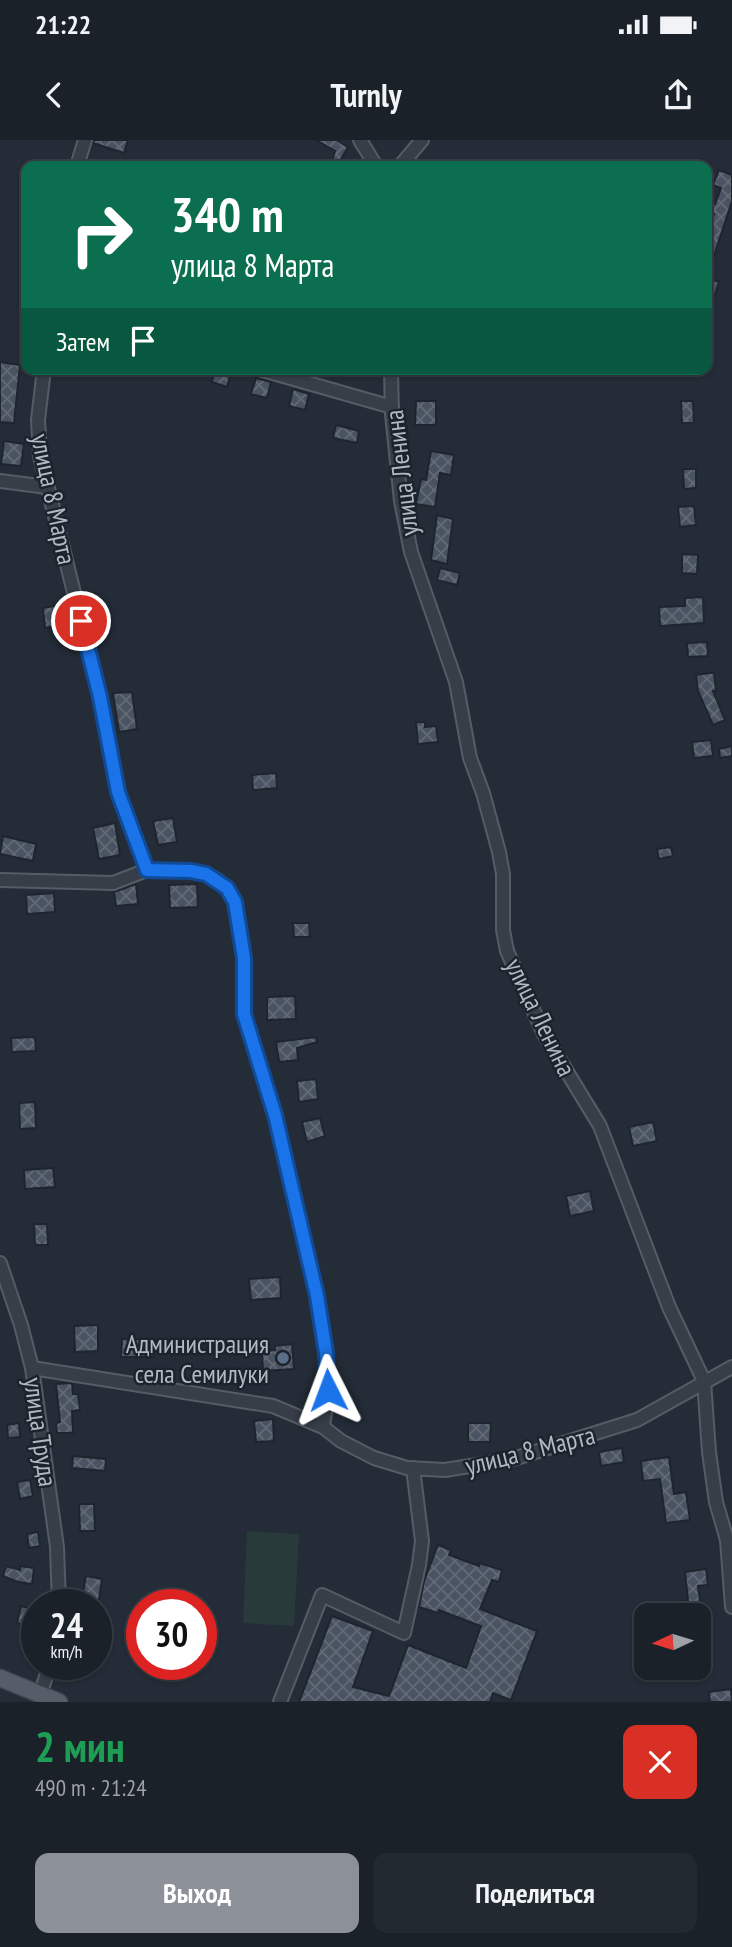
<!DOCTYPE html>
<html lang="ru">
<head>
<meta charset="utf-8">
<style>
	:root { --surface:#1a2129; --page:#232931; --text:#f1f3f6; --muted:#9fa3a8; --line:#383e46; --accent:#8c9099 }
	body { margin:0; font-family:"PT Sans Narrow",sans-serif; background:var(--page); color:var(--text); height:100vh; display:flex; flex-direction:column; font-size:26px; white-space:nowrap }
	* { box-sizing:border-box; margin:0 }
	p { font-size:23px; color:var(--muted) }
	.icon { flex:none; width:38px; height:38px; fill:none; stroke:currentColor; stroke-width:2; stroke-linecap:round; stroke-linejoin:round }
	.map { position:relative; height:1562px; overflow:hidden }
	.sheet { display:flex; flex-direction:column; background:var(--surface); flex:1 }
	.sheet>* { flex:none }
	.top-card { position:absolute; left:21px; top:21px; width:691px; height:214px; border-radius:14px; box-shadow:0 2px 5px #0004,0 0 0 2px var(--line); background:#0b6e4f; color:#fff; overflow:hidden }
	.needle { width:46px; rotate:266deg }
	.tools { position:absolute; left:634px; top:1463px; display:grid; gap:14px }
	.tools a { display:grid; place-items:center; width:77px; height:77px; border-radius:14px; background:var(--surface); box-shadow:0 2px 5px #0004,0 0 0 2px var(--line); font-size:35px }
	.speed { position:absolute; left:21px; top:1449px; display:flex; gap:14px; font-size:35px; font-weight:700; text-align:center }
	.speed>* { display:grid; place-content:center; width:91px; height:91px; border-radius:50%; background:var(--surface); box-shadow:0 2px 5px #0004,0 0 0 2px var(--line); line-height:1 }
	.speed small { font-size:18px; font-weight:400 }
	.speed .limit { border:10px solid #d22; background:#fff; color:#111 }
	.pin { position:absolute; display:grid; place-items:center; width:60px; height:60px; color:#fff; margin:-30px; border:4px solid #fff; border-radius:50%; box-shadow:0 2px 7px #0007 }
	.me { position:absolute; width:77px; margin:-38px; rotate:357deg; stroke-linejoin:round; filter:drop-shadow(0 0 5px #0008) }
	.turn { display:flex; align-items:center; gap:24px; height:147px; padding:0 35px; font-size:32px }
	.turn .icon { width:91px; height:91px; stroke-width:2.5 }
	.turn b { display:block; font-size:49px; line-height:60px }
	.then { display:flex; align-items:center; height:66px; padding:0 35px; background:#0003; gap:14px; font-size:26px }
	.round { display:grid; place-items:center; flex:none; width:74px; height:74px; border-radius:14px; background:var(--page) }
	.head { display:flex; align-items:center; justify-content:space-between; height:119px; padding:0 35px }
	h1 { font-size:42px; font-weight:600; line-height:52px; color:#1e9e55 }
	.cta { display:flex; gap:14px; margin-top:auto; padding:14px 35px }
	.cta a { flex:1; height:80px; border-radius:14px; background:var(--accent); color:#fff; font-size:28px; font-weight:600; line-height:80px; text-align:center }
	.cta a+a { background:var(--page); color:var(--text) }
	.status { display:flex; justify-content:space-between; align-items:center; height:49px; padding:0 35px; background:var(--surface); direction:ltr }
	.status svg { height:19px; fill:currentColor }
	header { display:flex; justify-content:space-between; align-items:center; height:91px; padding:0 35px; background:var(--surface); font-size:32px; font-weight:600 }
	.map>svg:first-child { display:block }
</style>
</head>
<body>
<div class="status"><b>21:22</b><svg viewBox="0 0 49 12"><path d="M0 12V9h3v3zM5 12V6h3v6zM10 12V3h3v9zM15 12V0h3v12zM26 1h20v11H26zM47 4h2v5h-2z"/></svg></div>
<header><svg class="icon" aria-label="back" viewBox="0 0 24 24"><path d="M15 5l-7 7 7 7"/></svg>Turnly<svg class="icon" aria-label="share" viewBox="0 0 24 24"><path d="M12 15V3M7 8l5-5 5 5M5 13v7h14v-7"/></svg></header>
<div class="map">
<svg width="732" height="1562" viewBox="0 0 732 1562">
	<defs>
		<pattern id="building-cross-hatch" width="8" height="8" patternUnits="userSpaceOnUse" patternTransform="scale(1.75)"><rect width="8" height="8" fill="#4a5361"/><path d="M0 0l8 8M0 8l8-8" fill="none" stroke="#626a76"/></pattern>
	</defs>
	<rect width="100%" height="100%" fill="#232c37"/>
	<path fill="#283a3a" d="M247,1391L299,1394L294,1486L243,1483Z"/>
	<g fill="url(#building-cross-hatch)" stroke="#1e252e" stroke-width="2">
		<path d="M94,0H128L124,13L93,3Z"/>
		<path d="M316,0H336L348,7L337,26H331L335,11Z"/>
		<path d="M719,30L732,35V61L709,131L707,95L714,74L707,72V69L710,62L715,64L721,48L713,45Z"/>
		<path d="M707,138L719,142L709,172H707Z"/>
		<path d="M0,222L20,225L14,283L0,282Z"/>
		<path d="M215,229H232L227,247L212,242Z"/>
		<path d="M256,238L271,242L267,258L251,254Z"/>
		<path d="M293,249L309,254L305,270L289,266Z"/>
		<path d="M416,261H436V285H415Z"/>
		<path d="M681,261H693L694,283H682Z"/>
		<path d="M336,285L359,291L357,303L333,298Z"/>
		<path d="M4,301L24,304L21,326L1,324Z"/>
		<path d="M431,311L454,315L451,335L440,333L435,367L416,364L421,339L426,340Z"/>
		<path d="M683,329H696V348L684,349Z"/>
		<path d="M694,366L696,385L680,387L678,367Z"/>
		<path d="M437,375L453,379L447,424L431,420Z"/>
		<path d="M682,414L698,415L697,434L682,433Z"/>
		<path d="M440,428L460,433L457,445L437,440Z"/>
		<path d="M703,457L704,483L660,486L659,467L685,466V458Z"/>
		<path d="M59,465L61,485L45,488L43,468Z"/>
		<path d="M707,502L708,516L688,517L687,503Z"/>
		<path d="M709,533H714L716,551H713L725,580L713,585L698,551L696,535Z"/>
		<path d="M132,552L137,589L119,592L113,553Z"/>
		<path d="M416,582H425V587L436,586L438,602L418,604Z"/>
		<path d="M711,600L713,616L694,618L692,602Z"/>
		<path d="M732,606V616L720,618L719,609Z"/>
		<path d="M276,633L277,648L253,650L252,635Z"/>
		<path d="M173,678L177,702L158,705L153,681Z"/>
		<path d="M115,683L120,715L99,719L93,688Z"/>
		<path d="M3,696L36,704L33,721L0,714Z"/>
		<path d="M671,707L673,716L659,719L657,709Z"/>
		<path d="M136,744L138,764L116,766L114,752Z"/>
		<path d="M197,744L198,767L170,768L169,745Z"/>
		<path d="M54,753L55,772L27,774L26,755Z"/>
		<path d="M293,783H309L310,797H294Z"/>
		<path d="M295,856L296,879L267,880V857Z"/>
		<path d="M35,897L36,911L12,912L11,898Z"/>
		<path d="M316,897L317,902L297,908L298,920L279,922L276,902Z"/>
		<path d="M316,939L318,959L299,962L297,941Z"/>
		<path d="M35,962L36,988L20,989L19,963Z"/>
		<path d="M320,978L325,996L307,1002L302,982Z"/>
		<path d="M653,982L657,1001L633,1006L629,987Z"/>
		<path d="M53,1028L55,1047L25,1049L24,1030Z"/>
		<path d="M590,1051L594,1071L570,1076L566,1056Z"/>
		<path d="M34,1084H47L48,1105H35Z"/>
		<path d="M280,1137L281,1158L251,1160L249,1139Z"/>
		<path d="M98,1185V1211L75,1212L74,1186Z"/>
		<path d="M122,1199H154V1217H121Z"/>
		<path d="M292,1204L294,1229L263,1231L262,1211L275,1210V1206Z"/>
		<path d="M72,1243L73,1254H78L80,1270L72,1271L73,1293H57L56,1283L60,1282L56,1244Z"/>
		<path d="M273,1279L274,1301L256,1302L254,1281Z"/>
		<path d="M19,1283L20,1297L8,1298L7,1285Z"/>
		<path d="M468,1283H491L490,1302H468Z"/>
		<path d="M622,1308L624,1322L601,1326L599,1312Z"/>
		<path d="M73,1316L106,1319L105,1331L72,1328Z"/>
		<path d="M669,1317L674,1354L686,1352L690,1380L666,1383L660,1339L643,1341L641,1321Z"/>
		<path d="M30,1340L33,1356L20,1359L17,1342Z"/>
		<path d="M79,1364H94L95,1391H80Z"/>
		<path d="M38,1392L40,1406L29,1408L27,1394Z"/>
		<path d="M438,1405L451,1410L449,1415L479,1426V1423L502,1430L499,1442L492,1440L480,1469L537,1491L511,1560L493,1553L490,1562H299L332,1476L373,1491L353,1547L389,1556L408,1505L466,1528L481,1486L439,1470L438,1473L419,1467L424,1441Z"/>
		<path d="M6,1426L20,1430V1426L34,1428L32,1444L18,1442L3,1436Z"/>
		<path d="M706,1429L708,1445L698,1446L702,1475H686L684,1461L688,1460L685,1432Z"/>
		<path d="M86,1436L102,1439L98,1466L81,1464Z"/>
		<path d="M21,1466L35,1470L30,1487L17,1483Z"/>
		<path d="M731,1549L732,1562H710L709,1552Z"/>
	</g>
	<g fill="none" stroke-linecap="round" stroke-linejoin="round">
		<defs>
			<g id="minor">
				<path d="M360,0L376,26"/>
				<path d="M77,26L85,0"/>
				<path d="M400,26L422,0"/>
				<path d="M44,229L38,280L40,316L100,557L118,652L147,730"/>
				<path d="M259,229L392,267"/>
				<path d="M391,229L392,274L401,361L411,412L456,542L470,618L483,653L499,712L503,734V790L507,811L544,894L600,986L669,1167L704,1241L709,1312L716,1362L727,1400L732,1467"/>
				<path d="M0,341L47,347"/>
				<path d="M0,740L113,743L147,730L191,731L206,734L217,740L227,749L235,762L244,818V874L275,975L317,1156L326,1213L328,1250L323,1287"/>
				<path d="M0,1123L21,1185L32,1228L57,1407L59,1465"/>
				<path d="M32,1228L273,1266L323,1287L341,1301L374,1318L407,1328L445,1330L513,1319L637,1280L732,1227"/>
				<path d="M40,1555L50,1524"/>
				<path d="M280,1562L322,1455L404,1493L419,1425L422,1401L413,1328"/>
			</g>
			<path id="major" d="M0,1538L59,1562"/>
		</defs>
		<use href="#minor" stroke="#555c65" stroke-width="16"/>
		<use href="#major" stroke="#404751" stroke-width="19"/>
		<use href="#minor" stroke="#373e48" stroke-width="12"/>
		<use href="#major" stroke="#555d68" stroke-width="16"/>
	</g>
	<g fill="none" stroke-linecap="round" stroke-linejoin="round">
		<defs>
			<path id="route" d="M81,481L100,557L118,652L147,730L191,731L206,734L227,748L235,762L244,818V874L275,975L317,1156L326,1213L328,1250"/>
		</defs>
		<use href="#route" stroke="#114b97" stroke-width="18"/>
		<use href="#route" stroke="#1a73e8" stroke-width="12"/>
	</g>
	<circle fill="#5c6f8a" stroke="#1c232c" stroke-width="2.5" cx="283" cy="1218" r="7"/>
	<g text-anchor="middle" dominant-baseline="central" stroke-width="5" stroke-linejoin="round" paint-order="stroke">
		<g font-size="26" fill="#b2b9c4" stroke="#1c232c">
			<text transform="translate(401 333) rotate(-97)">улица Ленина</text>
			<text transform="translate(54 359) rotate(78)">улица 8 Марта</text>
			<text transform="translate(541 877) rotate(64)">улица Ленина</text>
			<text transform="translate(41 1292) rotate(82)">улица Труда</text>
			<text transform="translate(530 1310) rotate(-14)">улица 8 Марта</text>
		</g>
		<g font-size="26" fill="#b2b9c4" stroke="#1c232c" text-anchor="end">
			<text x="269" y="1203">Администрация<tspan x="269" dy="30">села Семилуки</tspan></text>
		</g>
	</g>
</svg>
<div class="tools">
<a><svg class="needle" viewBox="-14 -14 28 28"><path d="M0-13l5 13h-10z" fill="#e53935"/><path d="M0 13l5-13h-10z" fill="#9fa3a8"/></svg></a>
</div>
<div class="speed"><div>24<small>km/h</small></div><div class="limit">30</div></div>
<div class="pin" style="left:81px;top:481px;background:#d93025"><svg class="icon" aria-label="arrive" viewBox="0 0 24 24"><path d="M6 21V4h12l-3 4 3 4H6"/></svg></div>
<svg class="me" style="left:328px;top:1250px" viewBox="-20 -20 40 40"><path d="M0-17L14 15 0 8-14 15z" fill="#1a73e8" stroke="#fff" stroke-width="4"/></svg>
<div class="top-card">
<div class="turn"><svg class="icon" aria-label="right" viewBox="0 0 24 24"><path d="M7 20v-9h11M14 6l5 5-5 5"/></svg><div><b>340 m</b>улица 8 Марта</div></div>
<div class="then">Затем<svg class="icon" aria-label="arrive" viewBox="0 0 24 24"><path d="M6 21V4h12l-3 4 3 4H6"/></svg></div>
</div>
</div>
<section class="sheet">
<div class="head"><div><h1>2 мин</h1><p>490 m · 21:24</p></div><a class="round" style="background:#d93025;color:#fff"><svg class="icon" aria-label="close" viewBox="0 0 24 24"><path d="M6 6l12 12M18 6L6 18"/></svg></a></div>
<div class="cta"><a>Выход</a><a>Поделиться</a></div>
</section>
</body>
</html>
